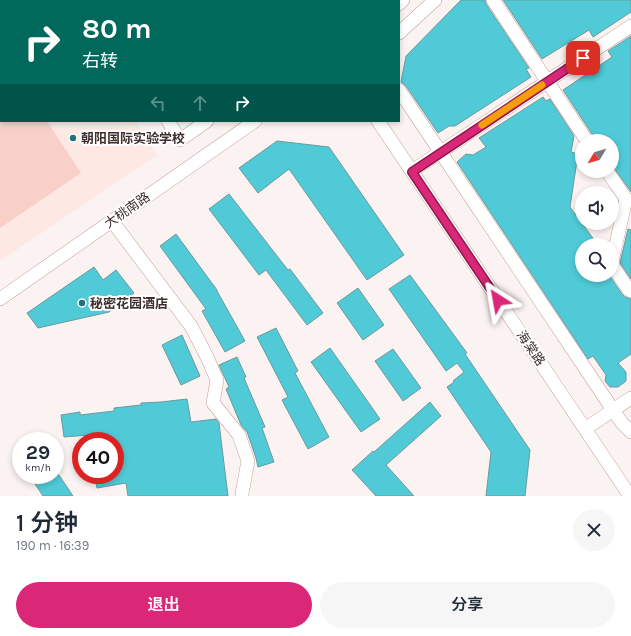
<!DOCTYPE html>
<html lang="zh">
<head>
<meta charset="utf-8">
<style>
	:root { --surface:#fff; --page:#f6f6f7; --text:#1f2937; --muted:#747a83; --accent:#db2777 }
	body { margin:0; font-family:Karla,"Noto Sans SC",sans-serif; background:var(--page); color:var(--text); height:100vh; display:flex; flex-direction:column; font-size:15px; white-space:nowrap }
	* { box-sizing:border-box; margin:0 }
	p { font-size:13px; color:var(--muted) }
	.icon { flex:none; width:22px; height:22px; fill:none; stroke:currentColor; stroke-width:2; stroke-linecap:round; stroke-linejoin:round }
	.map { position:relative; height:496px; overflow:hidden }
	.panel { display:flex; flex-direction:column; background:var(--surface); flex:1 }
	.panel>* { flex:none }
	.hud { position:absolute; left:0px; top:0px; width:400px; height:122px; box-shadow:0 2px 6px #0003; background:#00695c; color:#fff; overflow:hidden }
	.needle { width:26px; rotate:232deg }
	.buttons { position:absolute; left:575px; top:134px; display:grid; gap:8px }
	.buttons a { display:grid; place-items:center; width:44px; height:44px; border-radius:50%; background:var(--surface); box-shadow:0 2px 6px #0003; font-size:20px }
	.speed { position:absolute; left:12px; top:432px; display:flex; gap:8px; font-size:20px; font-weight:700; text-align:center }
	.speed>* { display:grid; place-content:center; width:52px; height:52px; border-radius:50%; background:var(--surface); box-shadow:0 2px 6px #0003; line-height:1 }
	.speed small { font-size:10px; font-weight:400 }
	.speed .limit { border:6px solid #d22; background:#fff; color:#111 }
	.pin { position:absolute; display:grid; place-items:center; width:34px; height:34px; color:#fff; margin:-17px; border-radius:8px; box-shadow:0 2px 6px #0006 }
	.me { position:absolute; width:44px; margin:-22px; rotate:326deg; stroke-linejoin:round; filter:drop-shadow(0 0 3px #0008) }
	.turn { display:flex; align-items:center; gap:14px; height:84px; padding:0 16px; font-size:18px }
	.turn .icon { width:52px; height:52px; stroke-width:2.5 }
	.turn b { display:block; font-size:28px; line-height:34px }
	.lanes { display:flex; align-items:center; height:38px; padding:0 16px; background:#0003; justify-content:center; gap:20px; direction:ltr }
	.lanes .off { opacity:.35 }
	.round { display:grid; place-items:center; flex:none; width:42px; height:42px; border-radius:21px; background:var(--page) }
	.summary { display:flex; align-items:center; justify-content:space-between; height:68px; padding:0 16px }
	h1 { font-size:24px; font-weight:600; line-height:30px }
	.cta { display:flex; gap:8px; margin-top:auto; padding:8px 16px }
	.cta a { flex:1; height:46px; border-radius:24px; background:var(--accent); color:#fff; font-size:16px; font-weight:600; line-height:46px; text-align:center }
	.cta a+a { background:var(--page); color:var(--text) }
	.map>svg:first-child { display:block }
</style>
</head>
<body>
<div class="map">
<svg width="631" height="496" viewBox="0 0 631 496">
	<rect width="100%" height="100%" fill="#fbf3f1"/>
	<path fill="#fde8e4" d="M0,0H60V1H1V121H136L157,155L0,261Z"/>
	<path fill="#f8d0c8" d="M0,63H1V121H47L81,173L0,228Z"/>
	<g fill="#50cad7" stroke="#6d999d">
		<path d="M461,0H485L486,4L529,68L526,69L531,77L455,126H449L438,133L406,86L401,82L406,56Z"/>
		<path d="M503,0H631V12L593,37L589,30L542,59Z"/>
		<path d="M631,36V192L612,165V141H595L594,137L563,90L612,57L608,51Z"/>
		<path d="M543,97L546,101L550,99L574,136L571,152L578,154L570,207L598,245H582V275H609L622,294L625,297L631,299V354L618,363L626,372V381L618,387H610L605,381L606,375L593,356L588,359L457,162L466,154L473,155L486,147L479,138Z"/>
		<path d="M277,141L329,147L404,255L367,280L289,169L258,193L239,168Z"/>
		<path d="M229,194L288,270L290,269L323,313L307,325L266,270L259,275L209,209Z"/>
		<path d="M628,229L631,230V279L620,263Z"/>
		<path d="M176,234L217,290V291L245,341L225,352L202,311L206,309L160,246Z"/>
		<path d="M94,267L103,280L116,270L134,293L109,312L38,328L27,313Z"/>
		<path d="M410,275L467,353L465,354L530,450L525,496H486L491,452L447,387L454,382L453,381L464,372L457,363L446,371L389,289Z"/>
		<path d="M358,288L384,325L363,340L337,303Z"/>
		<path d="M276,328L298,371L295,373L329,437L308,449L282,400L288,397L257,337Z"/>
		<path d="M182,335L200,376L181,385L162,345Z"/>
		<path d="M330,348L380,419L361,432L311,362Z"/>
		<path d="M393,349L421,388L403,401L375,361Z"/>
		<path d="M237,357L246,377L244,378L265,427L262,428L274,462L258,467L256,458L247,432L241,425L226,389L229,387L219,365Z"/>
		<path d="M187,399L191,422L216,419L219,423L228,496H128L126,483L97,488L94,475H119L116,460L120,459L118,441H90V435L64,437L61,415L80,412V415L114,411V408L141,405V403L161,402Z"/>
		<path d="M430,402L441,416L386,465L414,496H376L352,470L373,451L374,452Z"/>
		<path d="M29,475H59L73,496H43Z"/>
	</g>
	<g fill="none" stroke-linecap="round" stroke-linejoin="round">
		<defs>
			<g id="minor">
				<path d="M241,0V1"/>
				<path d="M297,0L298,1"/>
				<path d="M493,0L587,141"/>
				<path d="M19,1L20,0"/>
				<path d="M111,1L113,0"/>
				<path d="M260,1L261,0"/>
				<path d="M399,4L403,0"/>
				<path d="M0,14L1,13"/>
				<path d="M399,33L435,0"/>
				<path d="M399,90L613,410L622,423L631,432"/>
				<path d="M168,121L180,140L207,121"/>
				<path d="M378,121L630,496"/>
				<path d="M412,171L631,26"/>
				<path d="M607,171L626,199L612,262"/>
				<path d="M112,221L191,326L207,357L217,380L213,403L239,435L248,461L242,494V496"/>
				<path d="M612,265L629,290L631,291"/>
				<path d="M0,299L255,121"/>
				<path d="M585,429L631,398"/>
			</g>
		</defs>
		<use href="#minor" stroke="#c69f97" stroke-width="14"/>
		<use href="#minor" stroke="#fff" stroke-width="13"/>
	</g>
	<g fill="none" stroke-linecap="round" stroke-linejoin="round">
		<defs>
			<path id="route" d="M498,300L412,172L583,58"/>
		</defs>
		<use href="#route" stroke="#8e194d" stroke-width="10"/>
		<use href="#route" stroke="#db2777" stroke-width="7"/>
		<path stroke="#f59e0b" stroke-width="7" d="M482,125L542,85"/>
	</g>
	<g fill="#267077" stroke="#fff" stroke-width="1.5">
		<circle cx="73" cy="138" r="4"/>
		<circle cx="82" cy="303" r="4"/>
	</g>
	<g text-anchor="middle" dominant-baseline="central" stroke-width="4" stroke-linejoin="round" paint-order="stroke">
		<g font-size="13" font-weight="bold" fill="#3f2f2c" stroke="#fff" text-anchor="start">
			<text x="81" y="138">朝阳国际实验学校</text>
			<text x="90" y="303">秘密花园酒店</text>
		</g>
		<g font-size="13" fill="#3f2f2c" stroke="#fff">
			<text transform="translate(127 210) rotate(-35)">大桃南路</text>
			<text transform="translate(531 348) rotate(56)">海棠路</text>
		</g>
	</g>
</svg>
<div class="buttons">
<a><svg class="needle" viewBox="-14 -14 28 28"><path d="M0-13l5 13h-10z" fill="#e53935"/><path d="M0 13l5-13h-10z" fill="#747a83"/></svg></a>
<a><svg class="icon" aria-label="sound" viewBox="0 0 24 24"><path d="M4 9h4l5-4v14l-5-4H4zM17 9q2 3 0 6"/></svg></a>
<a><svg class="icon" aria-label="search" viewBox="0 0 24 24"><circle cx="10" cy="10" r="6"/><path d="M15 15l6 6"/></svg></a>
</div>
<div class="speed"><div>29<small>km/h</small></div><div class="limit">40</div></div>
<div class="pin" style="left:583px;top:58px;background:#d93025"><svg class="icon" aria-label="arrive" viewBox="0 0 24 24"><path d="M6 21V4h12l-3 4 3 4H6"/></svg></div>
<svg class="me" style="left:498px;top:300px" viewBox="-20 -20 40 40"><path d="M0-17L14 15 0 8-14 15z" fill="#db2777" stroke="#fff" stroke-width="4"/></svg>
<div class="hud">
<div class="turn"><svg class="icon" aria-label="right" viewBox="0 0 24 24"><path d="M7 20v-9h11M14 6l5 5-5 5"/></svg><div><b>80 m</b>右转</div></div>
<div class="lanes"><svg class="icon off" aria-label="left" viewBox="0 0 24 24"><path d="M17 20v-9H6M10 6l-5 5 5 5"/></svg><svg class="icon off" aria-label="ahead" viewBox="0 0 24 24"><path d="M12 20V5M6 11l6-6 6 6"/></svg><svg class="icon" aria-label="right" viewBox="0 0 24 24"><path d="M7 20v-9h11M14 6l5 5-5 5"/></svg></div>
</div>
</div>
<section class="panel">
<div class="summary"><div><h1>1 分钟</h1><p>190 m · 16:39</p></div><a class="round"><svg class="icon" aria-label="close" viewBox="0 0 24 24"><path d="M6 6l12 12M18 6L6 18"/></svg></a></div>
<div class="cta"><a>退出</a><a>分享</a></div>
</section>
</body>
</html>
